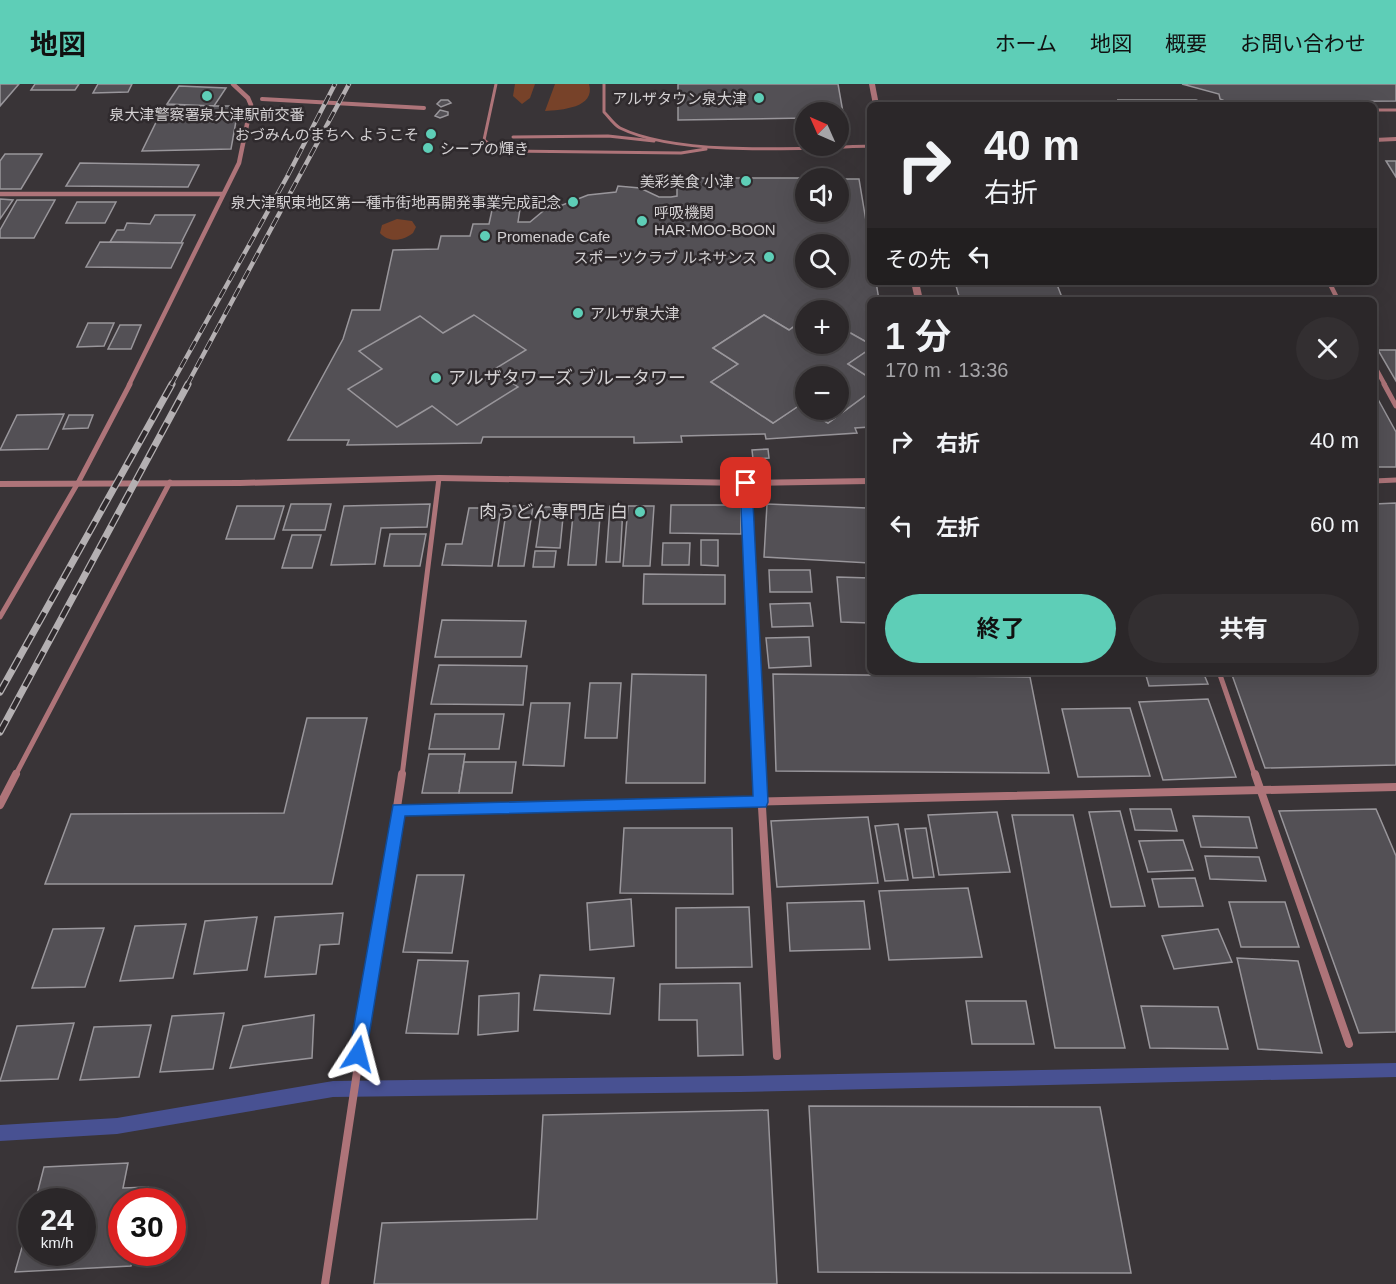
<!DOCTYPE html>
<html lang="ja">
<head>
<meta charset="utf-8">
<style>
	:root { --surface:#2b2729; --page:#332f31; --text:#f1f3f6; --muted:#a6a5a8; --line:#474446; --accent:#5eceb7 }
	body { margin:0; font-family:Arial,"Noto Sans JP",sans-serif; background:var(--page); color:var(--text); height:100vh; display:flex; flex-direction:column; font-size:22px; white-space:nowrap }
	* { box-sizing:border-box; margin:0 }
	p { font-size:20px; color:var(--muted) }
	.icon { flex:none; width:33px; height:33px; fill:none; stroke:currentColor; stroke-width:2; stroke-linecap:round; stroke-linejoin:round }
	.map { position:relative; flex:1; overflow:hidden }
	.panel { position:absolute; left:867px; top:213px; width:510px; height:378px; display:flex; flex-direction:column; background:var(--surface); border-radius:9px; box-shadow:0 6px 24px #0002,0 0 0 2px var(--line) }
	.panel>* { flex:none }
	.top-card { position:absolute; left:867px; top:18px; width:510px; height:183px; border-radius:9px; box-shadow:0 6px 24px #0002,0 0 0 2px var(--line); background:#2b2729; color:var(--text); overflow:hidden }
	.needle { width:39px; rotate:315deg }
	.tools { position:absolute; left:795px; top:18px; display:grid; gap:12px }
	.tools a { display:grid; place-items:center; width:54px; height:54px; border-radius:50%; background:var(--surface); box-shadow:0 6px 24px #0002,0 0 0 2px var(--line); font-size:30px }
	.speed { position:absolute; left:18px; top:1104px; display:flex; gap:12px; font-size:30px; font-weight:700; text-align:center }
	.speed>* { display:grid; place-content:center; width:78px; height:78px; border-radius:50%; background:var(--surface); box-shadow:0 6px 24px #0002,0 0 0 2px var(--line); line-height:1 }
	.speed small { font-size:15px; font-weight:400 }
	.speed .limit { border:9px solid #d22; background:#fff; color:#111 }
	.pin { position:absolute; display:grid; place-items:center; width:51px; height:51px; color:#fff; margin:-26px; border-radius:12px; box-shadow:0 3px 9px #0006 }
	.me { position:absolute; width:66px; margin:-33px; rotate:9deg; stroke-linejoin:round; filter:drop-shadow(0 0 4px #0008) }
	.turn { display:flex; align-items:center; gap:21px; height:126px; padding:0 18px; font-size:27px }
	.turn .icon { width:78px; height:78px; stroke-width:2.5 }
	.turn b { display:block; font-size:42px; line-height:51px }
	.then { display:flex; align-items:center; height:57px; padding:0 18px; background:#0003; gap:12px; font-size:22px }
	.round { display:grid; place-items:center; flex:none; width:63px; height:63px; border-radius:32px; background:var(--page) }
	.overview { display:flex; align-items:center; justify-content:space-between; height:102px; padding:0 18px }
	h1 { font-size:36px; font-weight:700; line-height:45px }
	.button { display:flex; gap:12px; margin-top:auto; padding:12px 18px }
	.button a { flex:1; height:69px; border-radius:36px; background:var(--accent); color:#111; font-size:24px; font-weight:700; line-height:69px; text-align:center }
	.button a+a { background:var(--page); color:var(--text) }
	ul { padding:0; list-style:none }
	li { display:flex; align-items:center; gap:18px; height:84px; padding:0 18px }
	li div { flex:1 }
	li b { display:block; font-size:22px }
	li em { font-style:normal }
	header { display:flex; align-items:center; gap:36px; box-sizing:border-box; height:84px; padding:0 30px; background:var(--accent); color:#111 }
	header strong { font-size:28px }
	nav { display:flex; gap:33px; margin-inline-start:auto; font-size:21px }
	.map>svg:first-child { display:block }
</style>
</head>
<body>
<header>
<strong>地図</strong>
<nav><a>ホーム</a><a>地図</a><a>概要</a><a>お問い合わせ</a></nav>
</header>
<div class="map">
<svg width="1396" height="1200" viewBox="0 0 1396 1200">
	<rect width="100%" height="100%" fill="#393437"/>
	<g fill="#774229">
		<path d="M515,0H535L530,14L522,20L513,12Z"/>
		<path d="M555,0H589C596,24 561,26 545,27Z"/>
		<path d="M397,135L412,137L416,143L413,149C403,157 389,159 380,149L382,141Z"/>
	</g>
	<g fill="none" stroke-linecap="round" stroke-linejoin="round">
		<path fill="#485192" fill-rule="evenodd" d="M1396,979V993L740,1008L333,1013L117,1050L0,1057V1041L117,1034L333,997L740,992Z"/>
	</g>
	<g fill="#535055" stroke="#99969b" stroke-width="1.5" fill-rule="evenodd">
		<path d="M0,0H19L0,22Z"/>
		<path d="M35,0H79L75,6H31Z"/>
		<path d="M98,0H132L128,8L93,9Z"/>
		<path d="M678,0H838L844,34H838V28H806V34L678,36Z"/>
		<path d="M1182,0H1396V17L1227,18L1220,15L1219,10Z"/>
		<path d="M179,2L226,4L214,22L167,20Z"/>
		<path d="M441,16H448L451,19L441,23L437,20Z"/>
		<path d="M1118,16H1196L1210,21H1120Z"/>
		<path d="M1269,18H1303L1305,21H1270Z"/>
		<path d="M1084,19L1085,21L920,20Z"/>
		<path d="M164,22H232L238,26L231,65L142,67Z"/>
		<path d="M440,26L448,28V31L440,34L435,32Z"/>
		<path d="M5,70H42L21,105H0V77Z"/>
		<path d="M1386,77H1396V93Z"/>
		<path d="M80,79L199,81L188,103L66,102Z"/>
		<path d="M698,94H811H806V128H838V95H859L870,161V198H876L879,216H870V260L838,242V226H806V234L789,246L764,231L713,264L738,280L711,298L773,339L800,321L828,339L870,308V343L855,344L857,349L766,355L765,350L681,352L682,358L634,359V353H483L481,359L347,361L349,356H288L343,255L352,226H380L393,166L438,165L441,152H470L473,140H489L492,126L520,125L518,138H530L554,118L560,122L588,111L616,108L618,102L640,104L659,113H671L677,112V102L699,101ZM806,160H838V194H806Z"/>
		<path d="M0,115L13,116L0,135Z"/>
		<path d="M17,116H55L34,154H0V146Z"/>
		<path d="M77,118H116L105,139H66Z"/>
		<path d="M155,131H195L181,159L110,158L117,146H124L127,139L150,140Z"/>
		<path d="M100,158L183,159L171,184L86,183Z"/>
		<path d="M955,198H1056L1063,216H960Z"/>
		<path d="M474,231L526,266L493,286L518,303L457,341L432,322L397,343L348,305L382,285L359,267L420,232L443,249Z"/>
		<path d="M764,231L789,246L806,234V260H838V242L870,260V265L848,280L870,294V308L828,339L807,326H838V292H806V324L800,321L773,339L711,298L738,280L713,264Z"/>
		<path d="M88,239H114L104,262L77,263Z"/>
		<path d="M120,241H141L131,265H108Z"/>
		<path d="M870,265V294L848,280Z"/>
		<path d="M1378,266H1396V297Z"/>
		<path d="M1374,308L1396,348V383H1374Z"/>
		<path d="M64,330L48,365L0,366L17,331Z"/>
		<path d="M69,331H93L88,344L63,345Z"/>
		<path d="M768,365L769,374L753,375L752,366Z"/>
		<path d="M1396,419V681L1265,684L1231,588H1374V420Z"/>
		<path d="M291,420H331L325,446H283Z"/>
		<path d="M430,420L427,443L381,444L375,480L331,481L344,422Z"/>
		<path d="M767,420L867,424L869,479L764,473Z"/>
		<path d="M574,421H601L596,481H568Z"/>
		<path d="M671,421H741V450L670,449Z"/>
		<path d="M237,422H284L274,455H226Z"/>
		<path d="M507,422H533L524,482H498Z"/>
		<path d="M610,422L623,423L620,478H606Z"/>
		<path d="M628,422H654L650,482H623Z"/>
		<path d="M542,423H564L560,464L536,463Z"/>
		<path d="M469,424H501L492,482L442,481L446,460H462Z"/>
		<path d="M390,450H426L420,482H384Z"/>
		<path d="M292,451H321L312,484H282Z"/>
		<path d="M701,456H718V482L701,481Z"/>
		<path d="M663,459H690L689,481H662Z"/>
		<path d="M535,467H556L554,483H533Z"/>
		<path d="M769,486H810L812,508H770Z"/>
		<path d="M644,490L725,491V520H643Z"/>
		<path d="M837,493L870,494V539L841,538Z"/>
		<path d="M810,519L813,542L772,543L770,520Z"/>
		<path d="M442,536L526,537L521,573H435Z"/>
		<path d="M809,553L811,582L769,584L766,554Z"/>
		<path d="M439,581L527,582L523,621L431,620Z"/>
		<path d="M1145,588H1203L1208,600L1149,602Z"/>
		<path d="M632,590L706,591L705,699H626Z"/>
		<path d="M773,590L1030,593L1049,689L776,687Z"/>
		<path d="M590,599H621L617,654H585Z"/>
		<path d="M1208,615L1236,693L1163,696L1139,618Z"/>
		<path d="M531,619H570L564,682L523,681Z"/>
		<path d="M1130,624L1150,692L1078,693L1062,625Z"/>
		<path d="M435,630H504L499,665H429Z"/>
		<path d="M307,634H367L332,800H45L71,730L284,729Z"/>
		<path d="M429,670H465L459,709H422Z"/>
		<path d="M464,678H516L512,709H459Z"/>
		<path d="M1130,725H1171L1177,747L1135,746Z"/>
		<path d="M1376,725L1396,772V948L1359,949L1279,727Z"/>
		<path d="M1120,727L1145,822L1111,823L1089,728Z"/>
		<path d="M997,728L1010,788L939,791L928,731Z"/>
		<path d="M1012,731H1073L1125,964H1055Z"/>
		<path d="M1193,732L1249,733L1257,764L1201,763Z"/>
		<path d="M868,733L878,799L777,803L771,737Z"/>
		<path d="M898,740L908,796L885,797L875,742Z"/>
		<path d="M624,744H732L733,810L620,809Z"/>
		<path d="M926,744L934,793L913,794L905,745Z"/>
		<path d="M1183,756L1193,786L1148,788L1139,757Z"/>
		<path d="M1205,772L1259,773L1266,797L1210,795Z"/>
		<path d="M417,791H464L452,869L403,868Z"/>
		<path d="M1195,794L1203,822L1159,823L1152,795Z"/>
		<path d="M968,804L982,873L889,876L879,807Z"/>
		<path d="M631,815L634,862L590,866L587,819Z"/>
		<path d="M864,817L870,865L790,867L787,819Z"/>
		<path d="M1229,818H1285L1299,863H1241Z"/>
		<path d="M749,823L752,883L676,884V824Z"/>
		<path d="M343,829L339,860L320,861L316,890L265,893L275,833Z"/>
		<path d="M257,833L247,886L194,890L205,837Z"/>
		<path d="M186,840L173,894L120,897L135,842Z"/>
		<path d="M104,844L85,903L32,904L53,845Z"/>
		<path d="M1218,845L1232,878L1174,885L1162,852Z"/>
		<path d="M1237,874L1298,877L1322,969L1258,965Z"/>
		<path d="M418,876L468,877L458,950L406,949Z"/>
		<path d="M540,891L614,894L610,930L534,926Z"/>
		<path d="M740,899L743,971L698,972L697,936H659L660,900Z"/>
		<path d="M519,909L518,947L478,951L479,912Z"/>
		<path d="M966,917H1026L1034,960H972Z"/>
		<path d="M1141,922L1218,923L1228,965L1150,964Z"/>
		<path d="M224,929L213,985L160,988L172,932Z"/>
		<path d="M314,931L312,974L230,984L243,942Z"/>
		<path d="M74,939L58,995L0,997L17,942Z"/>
		<path d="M151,941L139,993L80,996L94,943Z"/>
		<path d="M809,1022L1100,1023L1131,1189L818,1188Z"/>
		<path d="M768,1026L777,1200H374L382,1139L537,1135L543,1031Z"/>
		<path d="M128,1079L123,1104L148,1103L145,1118H122V1168H134L131,1182L15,1188L32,1128V1168H82V1118H35L44,1083Z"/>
	</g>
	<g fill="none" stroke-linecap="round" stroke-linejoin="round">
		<g stroke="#ae7479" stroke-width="3">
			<path d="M496,0L484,56L498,67L681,69L706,65"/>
			<path d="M604,0V28C609,33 614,41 620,44C679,73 804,64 870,62"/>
			<path d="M1374,26H1396"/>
			<path d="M513,53L608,52L654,57"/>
		</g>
		<path stroke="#ae7479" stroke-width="4" d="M262,15L424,24"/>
		<g stroke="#ae7479" stroke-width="4.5">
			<path d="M0,110H223"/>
			<path d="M1329,198L1338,216"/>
			<path d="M1374,281L1385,301"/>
			<path d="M129,301L239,79L251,21L248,14L233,0"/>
		</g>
		<g stroke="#ae7479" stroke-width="5">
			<path d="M1384,300L1396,322"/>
			<path d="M1374,397L1396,396"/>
			<path d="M746,399L760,692"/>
			<path d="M0,533L79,397L130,300"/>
			<path d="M1219,588L1255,692"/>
			<path d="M15,692L170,398"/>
			<path d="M402,692L439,394"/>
		</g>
		<g stroke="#ae7479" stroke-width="8">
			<path d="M760,690L777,972"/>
			<path d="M1255,690L1349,960"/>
			<path d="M0,721L16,690"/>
			<path d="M398,726L1396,703"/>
			<path d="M325,1200L402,690"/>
		</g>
		<g fill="#ae7479" fill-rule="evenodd">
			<path d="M869,0H875L879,21H873Z"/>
			<path d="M1396,53V57L1374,58V54Z"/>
			<path d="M911,198H919L923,216H915Z"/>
			<path d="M439,391L746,396L870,394V400L746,402L439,397L240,402L0,403V397L240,396Z"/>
		</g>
		<defs>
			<g id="rail-far1">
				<path d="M171,301L287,93L335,0"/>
				<path d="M187,301L349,0"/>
			</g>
			<g id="rail">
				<path d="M0,608L172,300"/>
				<path d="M0,648L188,300"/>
			</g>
		</defs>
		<use href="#rail-far1" stroke="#b4b0b2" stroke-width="4.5"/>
		<use href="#rail" stroke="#b4b0b2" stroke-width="7"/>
		<use href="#rail-far1" stroke="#2f2a2d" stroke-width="3" stroke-dasharray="10" stroke-linecap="butt"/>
		<use href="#rail" stroke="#2f2a2d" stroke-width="4.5" stroke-dasharray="13" stroke-linecap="butt"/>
	</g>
	<path fill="#1a73e8" stroke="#114b97" stroke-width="1.5" d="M746,395L752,399L768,718L766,723L405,732L366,970L364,976L358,979L352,976L349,970L393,721L753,712L740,399Z"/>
	<g fill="#5eceb7" stroke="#2f2a2d" stroke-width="2">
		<circle cx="207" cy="12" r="6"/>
		<circle cx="759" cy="14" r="6"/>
		<circle cx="431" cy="50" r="6"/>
		<circle cx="428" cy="64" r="6"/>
		<circle cx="746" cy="97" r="6"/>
		<circle cx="573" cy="118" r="6"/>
		<circle cx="642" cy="137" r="6"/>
		<circle cx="485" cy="152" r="6"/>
		<circle cx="769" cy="173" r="6"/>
		<circle cx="578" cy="229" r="6"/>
		<circle cx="436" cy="294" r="6"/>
		<circle cx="640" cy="428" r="6"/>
	</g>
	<g text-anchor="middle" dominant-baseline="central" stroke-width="5" stroke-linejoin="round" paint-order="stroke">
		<g font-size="15" fill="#d4d1d3" stroke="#2f2a2d" text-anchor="end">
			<text x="747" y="14">アルザタウン泉大津</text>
			<text x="207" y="30" text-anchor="middle">泉大津警察署泉大津駅前交番</text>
			<text x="419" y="50">おづみんのまちへ ようこそ</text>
			<text x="440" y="64" text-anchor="start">シープの輝き</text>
			<text x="734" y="97">美彩美食 小津</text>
			<text x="561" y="118">泉大津駅東地区第一種市街地再開発事業完成記念</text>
			<text x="654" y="128" text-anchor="start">呼吸機関<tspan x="654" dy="17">HAR-MOO-BOON</tspan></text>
			<text x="497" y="152" text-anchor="start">Promenade Cafe</text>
			<text x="757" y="173">スポーツクラブ ルネサンス</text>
			<text x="590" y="229" text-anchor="start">アルザ泉大津</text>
		</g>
		<g font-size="18" fill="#d4d1d3" stroke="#2f2a2d" text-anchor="start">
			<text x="448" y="294">アルザタワーズ ブルータワー</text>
			<text x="628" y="428" text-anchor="end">肉うどん専門店 白</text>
		</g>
	</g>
</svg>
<div class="tools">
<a><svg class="needle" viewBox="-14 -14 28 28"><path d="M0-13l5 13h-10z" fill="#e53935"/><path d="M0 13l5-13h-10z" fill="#a6a5a8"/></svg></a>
<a><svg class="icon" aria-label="sound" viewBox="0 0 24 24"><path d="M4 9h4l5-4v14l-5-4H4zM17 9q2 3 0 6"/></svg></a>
<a><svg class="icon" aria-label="search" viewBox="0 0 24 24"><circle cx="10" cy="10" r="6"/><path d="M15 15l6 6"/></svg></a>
<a>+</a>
<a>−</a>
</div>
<div class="speed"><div>24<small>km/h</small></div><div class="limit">30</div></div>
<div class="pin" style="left:746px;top:399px;background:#d93025"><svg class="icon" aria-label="arrive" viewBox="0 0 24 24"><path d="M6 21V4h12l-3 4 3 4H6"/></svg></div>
<svg class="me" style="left:358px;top:970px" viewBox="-20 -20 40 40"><path d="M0-17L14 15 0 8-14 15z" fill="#1a73e8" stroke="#fff" stroke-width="4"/></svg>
<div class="top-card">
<div class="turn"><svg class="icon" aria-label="right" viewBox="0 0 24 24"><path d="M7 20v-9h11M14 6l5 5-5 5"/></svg><div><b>40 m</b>右折</div></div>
<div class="then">その先<svg class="icon" aria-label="left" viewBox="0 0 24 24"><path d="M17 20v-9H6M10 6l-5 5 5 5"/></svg></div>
</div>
<section class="panel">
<div class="overview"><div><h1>1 分</h1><p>170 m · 13:36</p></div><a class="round"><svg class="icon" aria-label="close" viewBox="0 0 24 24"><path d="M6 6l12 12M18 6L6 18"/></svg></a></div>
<ul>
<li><svg class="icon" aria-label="right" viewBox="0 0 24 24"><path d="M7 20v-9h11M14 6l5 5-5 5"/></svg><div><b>右折</b></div><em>40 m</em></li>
<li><svg class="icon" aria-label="left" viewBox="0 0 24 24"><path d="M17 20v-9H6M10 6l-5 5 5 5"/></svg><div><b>左折</b></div><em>60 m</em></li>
</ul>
<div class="button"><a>終了</a><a>共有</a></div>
</section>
</div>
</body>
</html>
